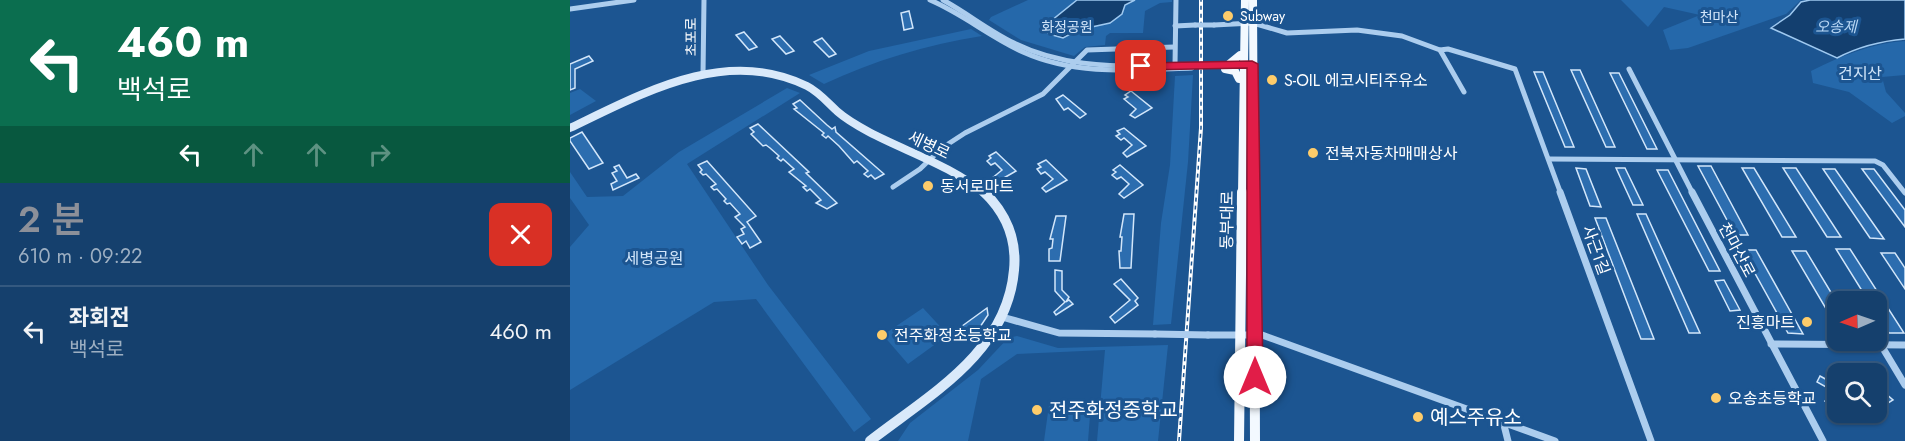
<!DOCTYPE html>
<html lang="ko">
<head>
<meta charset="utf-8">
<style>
	:root { --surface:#15406d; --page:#1e4772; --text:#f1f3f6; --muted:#9dafc2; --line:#345980; --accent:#8c9099 }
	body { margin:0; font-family:Jost,"Noto Sans KR",sans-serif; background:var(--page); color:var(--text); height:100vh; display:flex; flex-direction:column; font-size:22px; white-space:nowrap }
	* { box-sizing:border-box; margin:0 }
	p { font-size:20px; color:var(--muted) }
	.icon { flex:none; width:33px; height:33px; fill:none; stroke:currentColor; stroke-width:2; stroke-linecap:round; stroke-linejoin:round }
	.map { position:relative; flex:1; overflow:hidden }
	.sheet { display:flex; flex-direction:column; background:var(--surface); width:570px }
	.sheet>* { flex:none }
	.guide { background:#0b6e4f; color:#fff; overflow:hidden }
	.needle { width:39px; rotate:268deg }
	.tools { position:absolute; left:1257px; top:291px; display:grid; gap:12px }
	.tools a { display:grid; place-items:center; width:60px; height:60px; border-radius:12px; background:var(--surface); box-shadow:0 2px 4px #0004,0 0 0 2px var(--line); font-size:30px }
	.pin { position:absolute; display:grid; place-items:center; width:51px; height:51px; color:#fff; margin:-26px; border-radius:12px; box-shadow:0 3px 9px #0006 }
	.me { position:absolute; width:66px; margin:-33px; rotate:0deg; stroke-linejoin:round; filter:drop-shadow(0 0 4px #0008) }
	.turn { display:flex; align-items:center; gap:21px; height:126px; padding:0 18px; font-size:27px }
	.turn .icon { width:78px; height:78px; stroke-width:2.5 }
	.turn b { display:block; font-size:42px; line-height:51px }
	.lanes { display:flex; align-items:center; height:57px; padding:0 18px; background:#0003; justify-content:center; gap:30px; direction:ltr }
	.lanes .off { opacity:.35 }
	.round { display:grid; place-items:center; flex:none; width:63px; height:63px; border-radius:12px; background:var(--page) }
	.head { display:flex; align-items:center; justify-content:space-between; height:102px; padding:0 18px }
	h1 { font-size:36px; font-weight:600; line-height:45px; color:var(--accent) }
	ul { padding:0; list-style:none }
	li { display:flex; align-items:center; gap:18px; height:90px; padding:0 18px; border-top:2px solid var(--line) }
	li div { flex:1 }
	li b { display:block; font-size:22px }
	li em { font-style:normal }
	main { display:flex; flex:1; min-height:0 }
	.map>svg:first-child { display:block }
</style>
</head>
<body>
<main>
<section class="sheet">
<div class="guide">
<div class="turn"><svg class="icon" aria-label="left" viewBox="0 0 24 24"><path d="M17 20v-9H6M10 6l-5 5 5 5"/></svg><div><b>460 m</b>백석로</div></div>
<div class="lanes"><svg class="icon" aria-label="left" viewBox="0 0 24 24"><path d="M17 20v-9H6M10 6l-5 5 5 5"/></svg><svg class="icon off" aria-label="ahead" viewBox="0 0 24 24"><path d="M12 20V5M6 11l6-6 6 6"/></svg><svg class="icon off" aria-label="ahead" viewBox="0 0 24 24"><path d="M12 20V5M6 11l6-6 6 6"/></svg><svg class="icon off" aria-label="right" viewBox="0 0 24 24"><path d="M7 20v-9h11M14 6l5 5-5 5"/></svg></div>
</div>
<div class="head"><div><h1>2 분</h1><p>610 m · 09:22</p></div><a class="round" style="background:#d93025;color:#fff"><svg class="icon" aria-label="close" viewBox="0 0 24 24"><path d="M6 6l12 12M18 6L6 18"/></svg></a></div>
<ul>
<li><svg class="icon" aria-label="left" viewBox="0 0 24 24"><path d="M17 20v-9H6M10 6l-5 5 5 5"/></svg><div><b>좌회전</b><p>백석로</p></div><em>460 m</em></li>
</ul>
</section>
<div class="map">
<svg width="1335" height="441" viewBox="0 0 1335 441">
	<rect width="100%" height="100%" fill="#1c5591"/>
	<g fill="#2568aa">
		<path d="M458,0H602V2L590,3L575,11L573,33H540L536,36L535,45L515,47L504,56L451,40L419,20L421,17Z"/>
		<path d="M1051,0H1231L1216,14L1118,48L1100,50L1093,30L1130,15L1094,7L1078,27Z"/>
		<path d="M401,29L412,36C358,44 303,61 254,84L239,75L299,51Z"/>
		<path d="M1335,41V75L1312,77L1316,92L1335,113V116L1322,123L1279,92L1243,83L1241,71C1271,56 1302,43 1335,41Z"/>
		<path d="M623,75L618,162L601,324L583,325L591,223L600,165L605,76Z"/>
		<path d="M217,88L230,93L117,164L198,285L301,419L284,432L186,299L144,302L0,390V247L19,225L0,198V172L17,197L53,196L109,152Z"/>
		<path d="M10,89L26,101L0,115V93Z"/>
		<path d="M353,308L378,335L338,364L313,335Z"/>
		<path d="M447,336L488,348L598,345L588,441H527L535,350L447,354L411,379L398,441H328L340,423L408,370L438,338Z"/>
		<path d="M521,403L518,441H474L479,405Z"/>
	</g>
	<g fill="#133f6f" stroke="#9fc9f0" stroke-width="1.5">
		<path d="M507,0H565L555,5L552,14L540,23L508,30L493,38L479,34L475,30L476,25Z"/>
		<path d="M1240,0H1335V39C1311,41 1288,47 1267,58L1201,28L1220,15L1231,2Z"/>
	</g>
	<g fill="#2c6daf" stroke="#d2e6fa" stroke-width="1.5">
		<path d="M339,11L343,28L334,30L331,13Z"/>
		<path d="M174,32L187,47L179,50L166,35Z"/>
		<path d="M210,36L224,51L216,54L202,39Z"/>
		<path d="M252,38L266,54L259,57L244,42Z"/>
		<path d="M19,56L23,61L5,69V88L0,90V64Z"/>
		<path d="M1001,70H1010L1045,147H1036Z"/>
		<path d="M964,72H973L1004,147H995Z"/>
		<path d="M1040,73H1049L1087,149H1077Z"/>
		<path d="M561,91L582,108L565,118L560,115L566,109L554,99L558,97L555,95Z"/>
		<path d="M493,95L516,114L510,118L498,108L494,110L486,99Z"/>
		<path d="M230,100L257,125L262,129L265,127L266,132L314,174L305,179L301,175L298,177L294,174L298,171L287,161L284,163L269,146L258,136L256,138L252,135L254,133L224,109L227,108L223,104Z"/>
		<path d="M188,124L239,172L236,173L267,203L257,209L246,203L251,200L240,189L237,191L233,187L236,186L219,172L224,169L213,159L211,161L207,158L209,156L200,148L196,145L193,146L181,134L184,132L180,128Z"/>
		<path d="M554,128L576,146L557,157L553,153L562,145L554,138L551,140L546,136L550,134L547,131Z"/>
		<path d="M12,132L33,163L19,169L0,141V138Z"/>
		<path d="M426,152L446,171L425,183L421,179L432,170L425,163L421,165L417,161L421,158L419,156Z"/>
		<path d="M476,160L497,180L476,192L472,188L483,179L475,172L471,174L467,169L471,167L468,164Z"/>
		<path d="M137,161L186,216L177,222L191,242L180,248L176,241L172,244L167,237L174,234L171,229L175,227L165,217L170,214L160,203L157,204L154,201L156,199L147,189L144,190L141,187L146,184L136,174L133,175L130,172L132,170L128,165Z"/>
		<path d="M49,165L57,178L66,174L69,178L43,190L41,184L47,181L42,173L47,171L44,167Z"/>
		<path d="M550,165L573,185L554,198L549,194L559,184L551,177L547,179L542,175L546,172L543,170Z"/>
		<path d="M1128,166H1141L1178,235H1165Z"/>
		<path d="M1006,168L1016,169L1031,207L1020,206Z"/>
		<path d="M1046,168H1055L1073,205H1063Z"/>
		<path d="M1172,168H1184L1226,237H1212Z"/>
		<path d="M1213,168H1226L1271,237H1257Z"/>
		<path d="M1253,169H1265L1314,239L1300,238Z"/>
		<path d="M1292,169H1304L1335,210V227Z"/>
		<path d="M1087,170H1098L1150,271H1139Z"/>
		<path d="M554,214H564L561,268H550L549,251H551L552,237H550Z"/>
		<path d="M1067,214H1076L1130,333H1119Z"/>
		<path d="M486,216H496L490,261H479V249L482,248L483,239H480Z"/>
		<path d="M1025,218H1036L1084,339H1071Z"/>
		<path d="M1266,249H1280L1334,333H1319L1306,313V302H1299Z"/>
		<path d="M1172,250H1186L1233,334L1218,333Z"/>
		<path d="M1222,251H1236L1268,304V329Z"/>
		<path d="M1311,253H1325L1335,268V289Z"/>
		<path d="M485,270L492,271V290L499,297L496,302L499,300L503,304L486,315L484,312L495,302L485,291Z"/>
		<path d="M551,279L568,298L565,301L568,305L545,323L540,317L560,300L544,284Z"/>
		<path d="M1154,280L1170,310L1160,311L1145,281Z"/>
		<path d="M417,308L418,315L408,330L396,337L388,329Z"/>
		<path d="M1250,376L1268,386V407L1264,409L1255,401L1267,393L1247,382Z"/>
		<path d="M1306,382L1317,387L1315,393L1323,400L1310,408L1306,405V397L1313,392L1306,389Z"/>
	</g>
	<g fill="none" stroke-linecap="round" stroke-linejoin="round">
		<g stroke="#accdee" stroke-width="5">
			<path d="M360,0C393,14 420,37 453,52C506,76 565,70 622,68"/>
			<path d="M373,0C397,13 419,31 444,43C488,65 538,67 587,66"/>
			<path d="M0,9L64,0"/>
			<path d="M644,25L683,23L717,33L787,30L832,36L870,50L894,92"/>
			<path d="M605,26L625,25"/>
			<path d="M870,50L878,49L945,69L991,194"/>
			<path d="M605,65L606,0"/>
			<path d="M1059,69L1123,194"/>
			<path d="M133,74L134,0"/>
			<path d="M979,159L1305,161L1313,165L1335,193"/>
			<path d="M323,187L350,169L372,148L395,133L473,94L517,50L604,47"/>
		</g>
		<g stroke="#accdee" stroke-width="7">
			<path d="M990,192L1081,441"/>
			<path d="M1122,192L1253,441"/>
			<path d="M432,317L489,333L585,334"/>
			<path d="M638,335H692L985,441"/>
			<path d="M1201,344L1335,345"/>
			<path d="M1311,345L1335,385"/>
			<path d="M933,421L938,441"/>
		</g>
		<path stroke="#d9e9fa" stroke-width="8" d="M0,128C73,93 156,46 237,86C249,92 258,103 268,112C277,120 288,126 299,132C337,152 382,166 415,194"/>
		<path stroke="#d9e9fa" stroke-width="10" d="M300,441C359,395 437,353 444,270C447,240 436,213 414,192"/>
		<g stroke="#f3f9ff" stroke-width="8">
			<path d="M683,0L684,194"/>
			<path d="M659,64L670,55H674"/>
			<path d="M655,67V69L665,71L669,79H674"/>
			<path d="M672,194L675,0"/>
		</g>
		<g stroke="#f3f9ff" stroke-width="10">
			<path d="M684,192L685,441"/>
			<path d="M669,441L672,192"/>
		</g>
		<defs>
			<path id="rail" d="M609,441L631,128V0"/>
		</defs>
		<use href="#rail" stroke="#fff" stroke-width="4"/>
		<use href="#rail" stroke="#1c5591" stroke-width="1.5" stroke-dasharray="4" stroke-linecap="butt"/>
		<g stroke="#accdee" stroke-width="5">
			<path d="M625,25H644"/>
			<path d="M620,65L653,64"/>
		</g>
		<path stroke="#accdee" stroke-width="7" d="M585,334L638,335"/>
	</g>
	<path fill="#e11d48" stroke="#92132f" stroke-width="1.5" d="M682,61L688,64L693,377L690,382L685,384L679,382L677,377V68L571,70L565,66L571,63Z"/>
	<g fill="#fecc6a" stroke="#1c5591" stroke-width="2">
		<circle cx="658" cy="16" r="6"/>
		<circle cx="702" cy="80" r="6"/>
		<circle cx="743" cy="153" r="6"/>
		<circle cx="358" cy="186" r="6"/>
		<circle cx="1237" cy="322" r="6"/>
		<circle cx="312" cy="335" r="6"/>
		<circle cx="1146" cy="398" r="6"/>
		<circle cx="467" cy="410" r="6"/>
		<circle cx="848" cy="417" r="6"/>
	</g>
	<g text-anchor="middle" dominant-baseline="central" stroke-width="6" stroke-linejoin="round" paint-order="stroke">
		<g font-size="14" fill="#fff" stroke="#1c5591" text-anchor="start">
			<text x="670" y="16">Subway</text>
		</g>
		<g font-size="14" fill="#d2e6fa" stroke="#1c5591">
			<text x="1149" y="17">천마산</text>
			<text x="497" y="27">화정공원</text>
		</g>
		<g font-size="14" fill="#fff" stroke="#1c5591">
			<text transform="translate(121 37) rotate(-90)">초포로</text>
		</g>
		<g font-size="15" font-style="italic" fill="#b8d7f5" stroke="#1c5591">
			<text x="1266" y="27">오송제</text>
		</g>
		<g font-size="16" fill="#d2e6fa" stroke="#1c5591">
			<text x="1290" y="73">건지산</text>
			<text x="84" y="258">세병공원</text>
		</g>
		<g font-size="16" fill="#fff" stroke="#1c5591" text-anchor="start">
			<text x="714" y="80">S-OIL 에코시티주유소</text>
			<text x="755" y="153">전북자동차매매상사</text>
			<text x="370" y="186">동서로마트</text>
			<text x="1225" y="322" text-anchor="end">진흥마트</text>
			<text x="324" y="335">전주화정초등학교</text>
			<text x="1158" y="398">오송초등학교</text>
		</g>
		<g font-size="16" fill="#fff" stroke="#1c5591">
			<text transform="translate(359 145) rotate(25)">세병로</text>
			<text transform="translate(657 220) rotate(-89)">동부대로</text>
			<text transform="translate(1026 250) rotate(70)">사근1길</text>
			<text transform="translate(1167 250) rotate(62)">천마산로</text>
		</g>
		<g font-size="20" fill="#fff" stroke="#1c5591" text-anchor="start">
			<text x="479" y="410">전주화정중학교</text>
			<text x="860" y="417">예스주유소</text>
		</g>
	</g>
</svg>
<div class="tools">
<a><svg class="needle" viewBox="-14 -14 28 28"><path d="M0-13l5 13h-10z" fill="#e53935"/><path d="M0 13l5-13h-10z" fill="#9dafc2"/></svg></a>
<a><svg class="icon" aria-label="search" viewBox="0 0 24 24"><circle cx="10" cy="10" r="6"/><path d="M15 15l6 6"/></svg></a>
</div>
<div class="pin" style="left:571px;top:66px;background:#d93025"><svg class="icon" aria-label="arrive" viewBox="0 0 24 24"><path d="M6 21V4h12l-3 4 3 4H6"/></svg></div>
<svg class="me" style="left:685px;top:377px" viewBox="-20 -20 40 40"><circle r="19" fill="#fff"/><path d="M0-13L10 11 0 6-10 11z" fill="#e11d48"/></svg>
</div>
</main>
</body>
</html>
